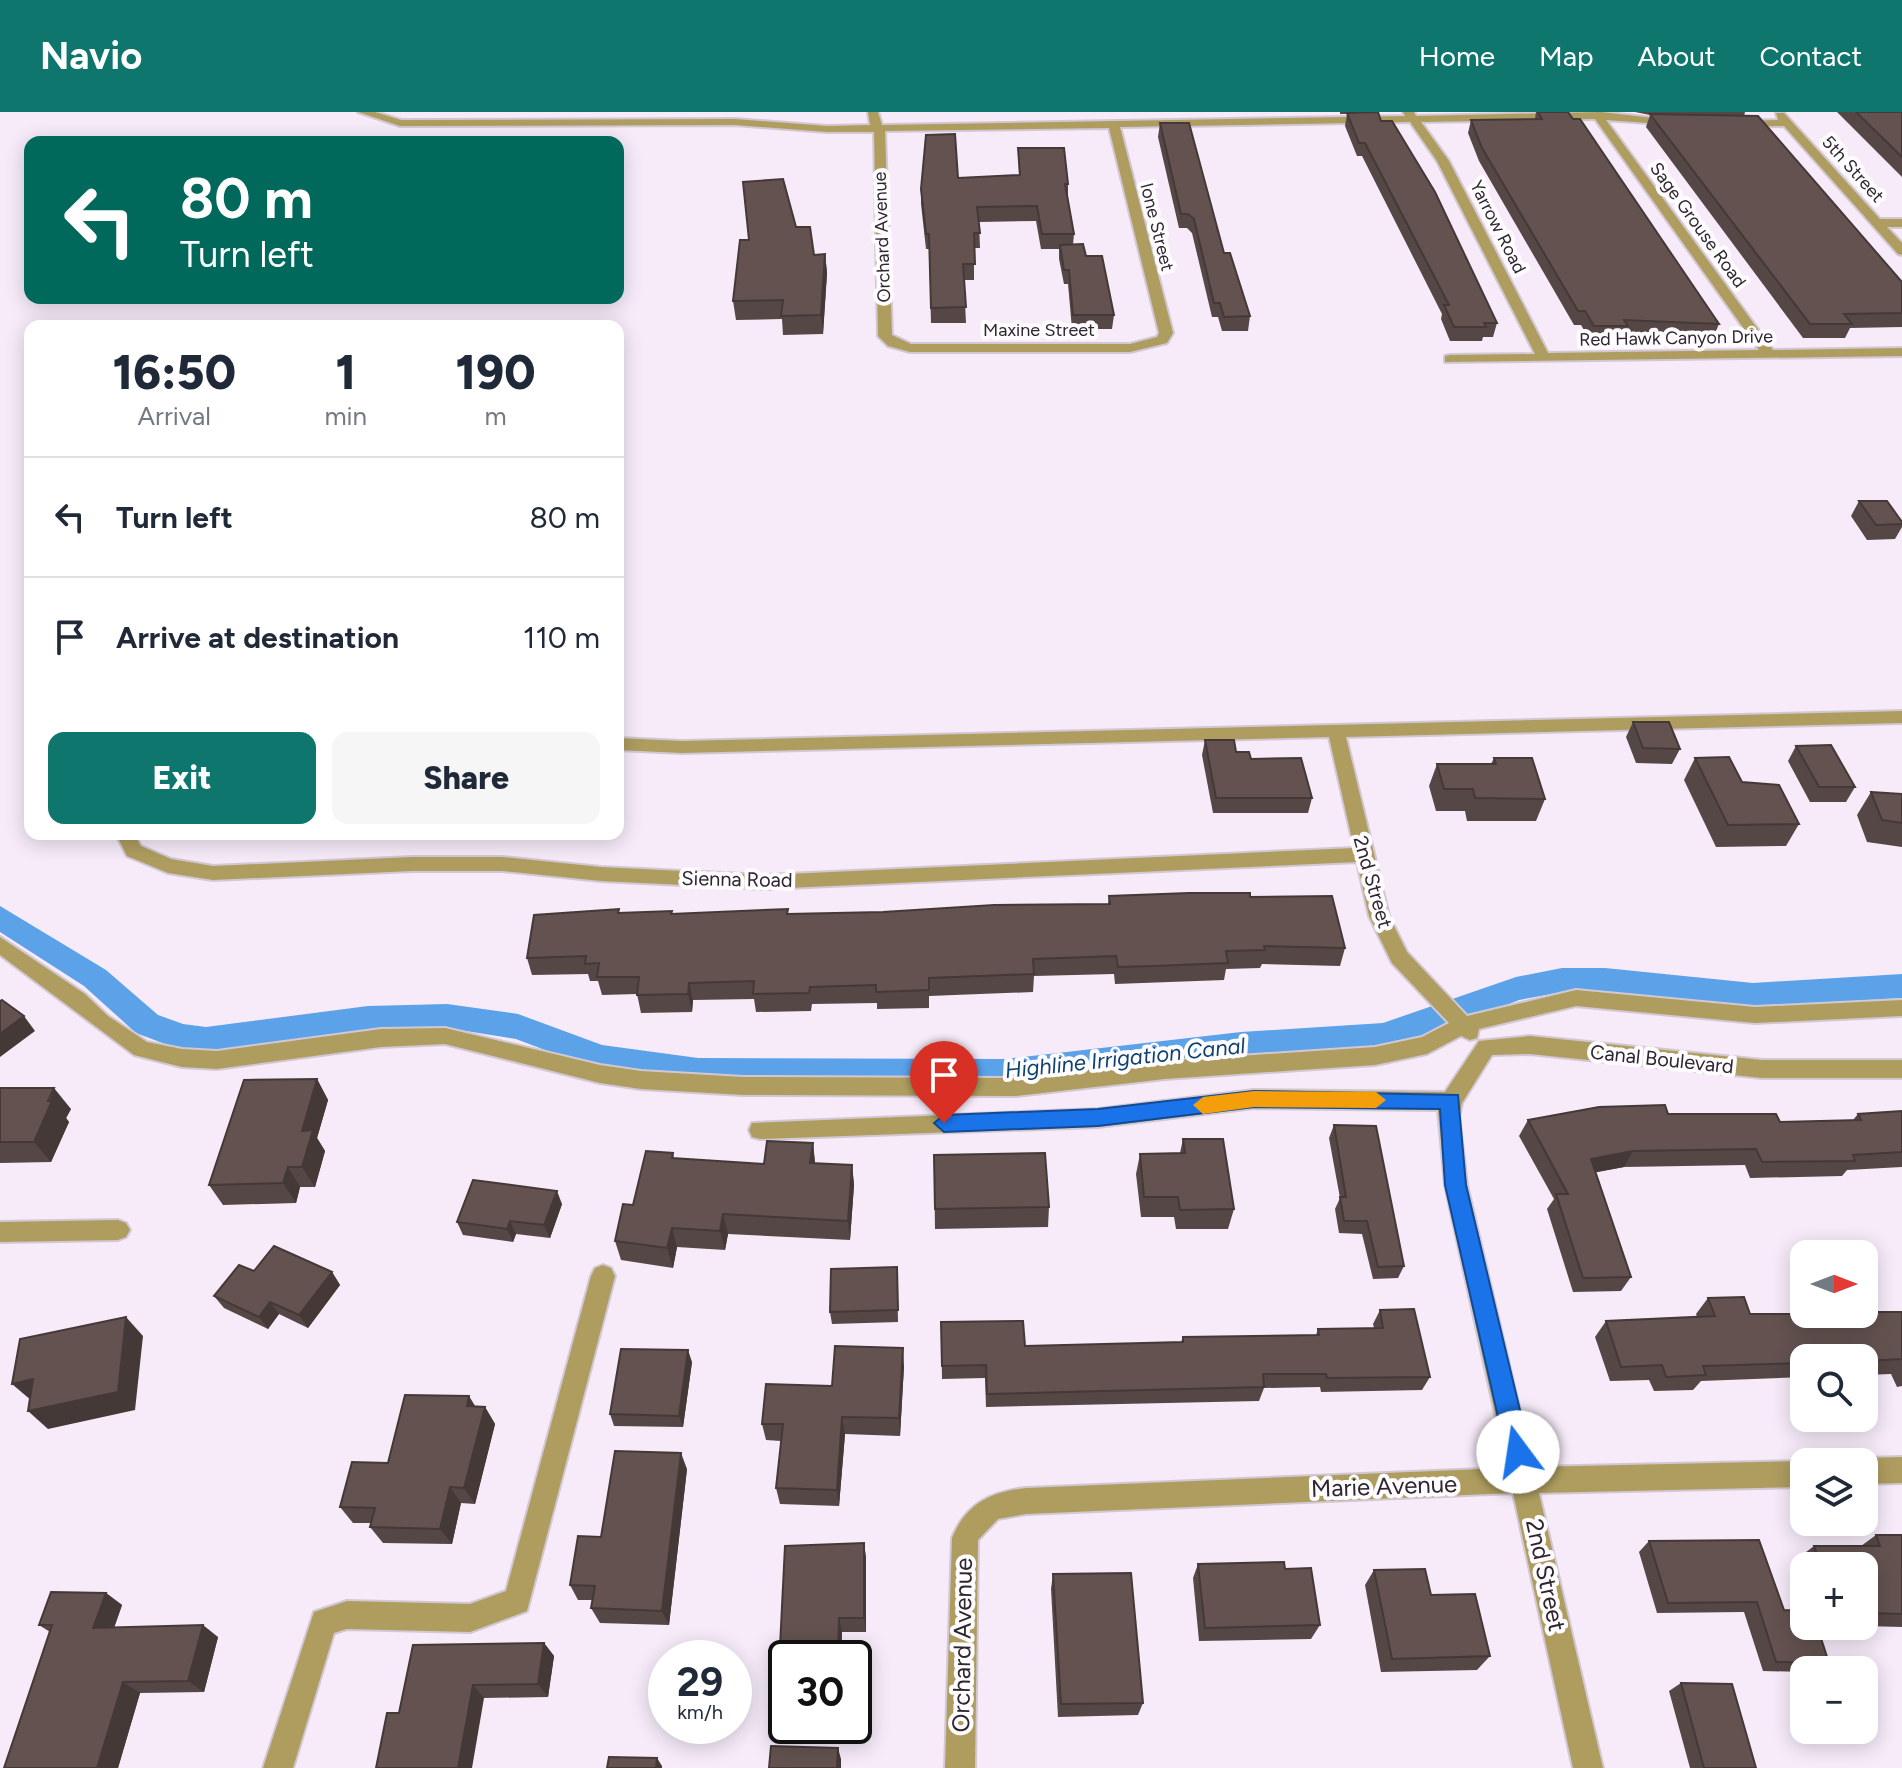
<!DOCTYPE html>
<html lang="en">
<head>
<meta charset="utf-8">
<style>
	:root { --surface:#fff; --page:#f6f6f7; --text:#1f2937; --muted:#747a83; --line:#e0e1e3; --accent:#0f766e }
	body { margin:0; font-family:Figtree,sans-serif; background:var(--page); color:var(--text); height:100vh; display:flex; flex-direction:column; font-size:30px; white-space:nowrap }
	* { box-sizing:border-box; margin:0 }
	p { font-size:26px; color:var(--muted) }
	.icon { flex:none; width:44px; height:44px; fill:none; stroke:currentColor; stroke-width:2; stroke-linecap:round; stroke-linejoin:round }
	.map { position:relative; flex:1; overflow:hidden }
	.side { position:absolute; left:24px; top:208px; width:600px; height:520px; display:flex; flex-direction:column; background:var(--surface); border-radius:16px; box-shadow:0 4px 20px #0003 }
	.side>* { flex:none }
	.top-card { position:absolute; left:24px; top:24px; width:600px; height:168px; border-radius:16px; box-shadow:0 4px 20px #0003; background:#00695c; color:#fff; overflow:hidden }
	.needle { width:52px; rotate:90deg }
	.buttons { position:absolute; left:1790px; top:1128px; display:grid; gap:16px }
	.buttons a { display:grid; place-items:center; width:88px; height:88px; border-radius:16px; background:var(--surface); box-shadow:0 4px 20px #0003; font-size:40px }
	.speed { position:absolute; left:648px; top:1528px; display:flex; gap:16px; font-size:40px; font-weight:700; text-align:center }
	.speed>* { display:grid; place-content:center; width:104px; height:104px; border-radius:50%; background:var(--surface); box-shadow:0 4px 20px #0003; line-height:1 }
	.speed small { font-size:20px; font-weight:400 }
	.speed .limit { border:4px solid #111; border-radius:12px; background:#fff; color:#111 }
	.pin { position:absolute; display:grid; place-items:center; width:68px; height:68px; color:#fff; margin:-82px -34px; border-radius:50% 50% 50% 0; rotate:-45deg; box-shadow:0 0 8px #0007 }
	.pin .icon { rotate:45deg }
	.me { position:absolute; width:88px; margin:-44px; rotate:346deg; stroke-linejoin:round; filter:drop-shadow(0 0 6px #0008) }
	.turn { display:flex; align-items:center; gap:28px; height:168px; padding:0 24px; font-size:36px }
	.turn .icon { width:104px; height:104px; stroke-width:2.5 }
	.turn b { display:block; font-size:56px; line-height:68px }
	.eta { display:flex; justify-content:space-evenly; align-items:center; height:136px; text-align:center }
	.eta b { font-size:48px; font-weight:800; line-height:56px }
	.primary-button { display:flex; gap:16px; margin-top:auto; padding:16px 24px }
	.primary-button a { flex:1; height:92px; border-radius:16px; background:var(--accent); color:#fff; font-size:32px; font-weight:800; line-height:92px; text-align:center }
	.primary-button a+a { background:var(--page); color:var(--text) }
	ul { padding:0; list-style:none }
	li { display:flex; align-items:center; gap:24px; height:120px; padding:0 24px; border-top:2px solid var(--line) }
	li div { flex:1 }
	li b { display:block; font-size:30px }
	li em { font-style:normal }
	header { display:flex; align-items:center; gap:48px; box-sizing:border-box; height:112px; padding:0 40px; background:var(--accent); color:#fff }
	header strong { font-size:38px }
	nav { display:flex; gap:44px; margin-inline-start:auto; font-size:28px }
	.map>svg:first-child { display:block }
</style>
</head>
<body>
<header>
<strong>Navio</strong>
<nav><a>Home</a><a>Map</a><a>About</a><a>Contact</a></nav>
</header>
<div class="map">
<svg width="1902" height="1656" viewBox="0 0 1902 1656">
	<rect width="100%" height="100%" fill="#f7ebf9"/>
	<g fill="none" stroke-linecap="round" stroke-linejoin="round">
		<path fill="#5ba2e9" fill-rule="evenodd" d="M0,794L106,858L158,903L183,912L206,915L368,894L447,892L518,902L602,933L698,946L1004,947L1241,920L1383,911L1516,865L1562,856H1605L1753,871L1902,862V886L1753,895L1605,880H1562L1519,888L1439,920L1383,937L1241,946L1004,973L698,972L600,959L516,927L447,916L368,918L206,941L181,938L136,921L84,874L0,820Z"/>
		<defs>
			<g id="minor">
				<path d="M358,0H375L401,8L735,7L827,14L870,13L868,0H878L882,13L1405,4L1403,0H1414L1416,4L1601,0L1671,8L1677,11L1675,13L1606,8L1773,238L1902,236V244L1445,250V244L1450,243L1535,242L1437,49L1410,10L1120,15L1173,221L1167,231L1130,240H910L888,234L878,224L874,20H827L735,13L400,14ZM1595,7L1759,238L1548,241L1449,49L1421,10ZM1109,16L1159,221L1157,225L1130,232H911L892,223L885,19Z"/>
				<path d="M1776,1H1784L1880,107H1902V115H1887L1902,131V143L1898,142L1784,14L1739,15L1733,12L1739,9L1778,8Z"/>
				<path d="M1902,599V611L1346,625L1389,804L1407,840L1467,904L1576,878L1755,895L1902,888V904L1755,911L1576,894L1479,917L1477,926L1470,928L1461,924L1427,942L1375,953L1165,967L1016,984L743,983L641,977L600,971L445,932L381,935L217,957L182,955L134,943L0,843V825L85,882L108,904L147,930L182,937L217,939L381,917L445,916L600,953L641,959L743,965L1016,966L1165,949L1375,935L1422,925L1449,911L1392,851L1369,804L1357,750L765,777L601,769L502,759H412L213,768L168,761L127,744L116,722H134L141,734L171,747L213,754L412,745H502L601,755L765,763L1354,736L1329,625L682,641L618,638V626L682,629Z"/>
				<path d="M1530,924L1762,948H1902V966H1762L1530,942L1492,943L1462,991L1459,1005L1467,1073L1533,1355L1804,1349L1806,1350L1804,1375L1539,1381L1603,1656H1573L1513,1381L1026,1402L998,1407L978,1428L975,1656H945L952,1426C966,1392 990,1380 1026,1376L1507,1356L1445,1073L1438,998L1254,996L1098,1015L760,1027L752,1025L749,1018L752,1011L1098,997L1254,978L1445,980L1479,929Z"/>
				<path d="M118,1108L126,1111L130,1118L126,1125L118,1128L0,1130V1110Z"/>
				<path d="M603,1153L611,1156L615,1164L527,1499L470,1520L347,1517L334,1521L293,1656H263L314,1500L347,1489L470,1492L506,1479L591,1164L595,1156Z"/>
				<path d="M1902,1345V1371L1864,1372V1350H1855L1864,1346Z"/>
			</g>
		</defs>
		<use href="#minor" stroke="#d2c8d4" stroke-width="4"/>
		<use href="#minor" fill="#ae9d5f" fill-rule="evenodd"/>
	</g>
	<g fill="#554745">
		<path d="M1340,0H1370L1381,9L1497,211L1493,225H1483L1482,229H1450L1441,207L1442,202L1362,44H1357L1345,14L1347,2H1340Z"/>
		<path d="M1536,0H1568L1719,212L1713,226L1624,223L1622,228H1590L1581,213H1574L1479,49L1468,21L1471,8L1535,7Z"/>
		<path d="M1635,0H1745L1744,4L1902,170V215L1850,216L1845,226H1803L1646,15L1650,3Z"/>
		<path d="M1837,0H1902V65Z"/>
		<path d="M1160,11L1224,141L1250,204L1248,219H1222L1218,205H1212L1192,121L1187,116H1179L1158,25Z"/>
		<path d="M1018,36L1068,72V86L1074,122L1073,133L1086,144L1114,203L1112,217H1072L1068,172H1064L1059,147V137H1041L1036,109L979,110L980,136H974V168H964L966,211H931L929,137H926L921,92V77L958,66L1019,63Z"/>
		<path d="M796,115L814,143L825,142L827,161L823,222L783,223L782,207L736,208L733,189L749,128Z"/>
		<path d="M1859,389L1902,410V415L1895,427L1867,428L1851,404Z"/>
		<path d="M1633,610L1680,637L1672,652L1636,651L1626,625Z"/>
		<path d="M1205,628L1236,640L1251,647L1312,686L1308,701H1213L1202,643Z"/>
		<path d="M1796,634L1855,675L1846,690H1810L1788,649Z"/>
		<path d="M1494,646L1545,687L1536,709H1467L1465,699H1436L1429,674L1437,652H1491Z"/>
		<path d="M1695,646L1742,670L1799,712L1786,734L1716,735L1684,668Z"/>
		<path d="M1871,680L1902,682V735L1867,730L1857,703Z"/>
		<path d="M1109,784L1250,785L1345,836L1340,854L1262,852L1260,856L1226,857L1224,868L1115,872L1114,862L1034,864L1033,880L929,884V896L877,897V891L812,892L811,899L756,900L754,887L693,888L692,900L641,901L637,882L602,883L598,869H590L588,862L532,863L527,846L619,797V801L672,802L788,797V802L883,800L1108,792Z"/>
		<path d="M317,967L328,988L317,1026L325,1039L315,1075H300L296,1091L223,1093L209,1073Z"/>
		<path d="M0,976L71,997L66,1006L69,1010L51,1050L0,1051Z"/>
		<path d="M1902,999V1055L1847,1058L1842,1064L1750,1066L1745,1053L1624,1055L1596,1060L1631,1165L1621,1179L1573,1180L1547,1097L1554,1087L1519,1024L1528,1008L1668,1002L1780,1010L1853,1008L1858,1002Z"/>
		<path d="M1334,1013L1404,1154L1398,1166L1373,1167L1362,1122L1339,1121L1335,1097L1340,1086L1329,1026Z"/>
		<path d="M1183,1027L1234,1097L1228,1117H1176L1174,1105H1141L1136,1062L1140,1042L1180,1041Z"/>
		<path d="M813,1031L815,1051L852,1053L854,1073L850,1128L728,1122L725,1138L677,1135L673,1156L621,1148L615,1129L633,1093L673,1041L674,1047L764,1052Z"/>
		<path d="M934,1043L1049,1095L1048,1115L935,1117Z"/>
		<path d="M562,1092L550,1126L516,1122L513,1130L463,1123L457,1110Z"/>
		<path d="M897,1155L898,1210L832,1212L830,1200Z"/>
		<path d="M254,1159L332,1160L340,1173L308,1216L279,1202L268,1217L224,1196L214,1184Z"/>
		<path d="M1708,1186L1750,1202L1902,1200V1274L1897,1275L1891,1262L1864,1263V1246H1804V1265L1701,1269L1693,1278L1654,1279L1649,1268L1610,1269L1595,1225L1606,1209L1697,1205L1696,1202Z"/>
		<path d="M1380,1198L1430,1265L1422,1278L1321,1280L1320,1275L1264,1276L1259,1289L986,1295L985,1266L942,1267L941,1210L1025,1234L1181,1230L1183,1225L1316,1223L1318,1217L1374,1216L1373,1212Z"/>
		<path d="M692,1250L683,1315L614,1314L610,1302Z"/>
		<path d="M904,1254L900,1324L845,1322L839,1394L780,1392L776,1376L781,1329L766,1328L762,1312L832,1274Z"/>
		<path d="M475,1295H485L495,1312L475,1392L461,1391L452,1432L383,1431L370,1415L371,1411H353L340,1395L388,1351Z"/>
		<path d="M687,1357L669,1513L600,1511L591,1496L593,1488H578L570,1473L601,1425Z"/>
		<path d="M1876,1423H1902V1515L1864,1514V1454H1804V1468L1797,1447L1814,1434H1861Z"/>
		<path d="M1649,1429L1784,1498L1829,1551L1818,1558H1804V1560L1763,1559L1744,1500L1657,1501L1639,1440Z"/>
		<path d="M864,1431L866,1446V1520H842L841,1546H786V1588H782L778,1575L785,1434Z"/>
		<path d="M1198,1452L1285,1457L1320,1513L1311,1527L1199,1529L1193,1466Z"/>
		<path d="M1374,1458L1431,1483L1490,1544L1477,1558L1381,1560L1365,1473Z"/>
		<path d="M1053,1462L1143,1591L1138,1603L1058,1605L1051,1477Z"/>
		<path d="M106,1481L122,1493L114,1515L218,1525L204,1580L140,1581L118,1656L50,1520L39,1513Z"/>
		<path d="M544,1531L554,1544L548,1585L484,1586L399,1601Z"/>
		<path d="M1681,1571L1756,1656H1690L1669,1579Z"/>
	</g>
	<g fill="#453938">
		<path d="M825,142L827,161L823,222L821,203Z"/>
		<path d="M689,871L693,888L692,900L688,882Z"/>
		<path d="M24,904L35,919L0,945V922Z"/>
		<path d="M317,967L328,988L317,1026L325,1039L315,1075L302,1055V1019Z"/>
		<path d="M54,976L71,997L66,1006L69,1010L51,1050L34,1030Z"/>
		<path d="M813,1031L815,1051H810Z"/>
		<path d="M1633,1039L1624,1055L1582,1063L1591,1047Z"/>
		<path d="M852,1053L854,1073L850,1128L848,1109Z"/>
		<path d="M288,1055L300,1075L296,1091L283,1071Z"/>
		<path d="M557,1079L562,1092L550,1126L544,1113Z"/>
		<path d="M723,1102L728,1122L725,1138L720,1119Z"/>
		<path d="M510,1109L516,1122L513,1130L507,1117Z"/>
		<path d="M672,1116L677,1135L673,1156L667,1136Z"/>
		<path d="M332,1160L340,1173L308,1216L299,1203Z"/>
		<path d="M270,1190L279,1202L268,1217L259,1205Z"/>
		<path d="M126,1205L143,1224L135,1298L48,1317L28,1299Z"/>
		<path d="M903,1236L904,1254L900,1324L899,1306Z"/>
		<path d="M688,1238L692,1250L683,1315L679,1304Z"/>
		<path d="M33,1267L32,1289L12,1272Z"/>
		<path d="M469,1284L480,1302L467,1294Z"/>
		<path d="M485,1295L495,1312L475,1392L464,1376Z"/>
		<path d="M842,1305L845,1322L839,1394L837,1378Z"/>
		<path d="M681,1341L687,1357L669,1513L662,1499Z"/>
		<path d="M450,1375L461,1391L452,1432L440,1417Z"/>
		<path d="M864,1431L866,1446V1520L864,1506Z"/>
		<path d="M106,1481L122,1493L110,1528L93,1516Z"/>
		<path d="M839,1506L842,1520L841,1546H838Z"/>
		<path d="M203,1513L218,1525L204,1580L188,1569Z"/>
		<path d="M544,1531L554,1544L548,1585L538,1572Z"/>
		<path d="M123,1570L140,1581L118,1656H97Z"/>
		<path d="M473,1573L484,1586L472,1656H458Z"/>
		<path d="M838,1636L841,1647V1656H837Z"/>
		<path d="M657,1646L662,1654V1656H656Z"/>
	</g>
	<g fill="#635250" stroke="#453938" stroke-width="2">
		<path d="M1378,0L1381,9H1392L1435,80L1497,211H1484L1486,215H1454L1444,193H1449L1365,31H1359L1347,1Z"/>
		<path d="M1538,0H1568L1573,7H1580L1719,212L1624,208L1628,214H1594L1585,199H1578L1482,36L1471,8L1542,7Z"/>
		<path d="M1856,0H1902V45Z"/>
		<path d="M1650,2L1758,4L1902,170V201L1844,202L1852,212H1810Z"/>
		<path d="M1160,11H1189L1224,141H1230L1250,204L1224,205L1220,191H1214L1194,107L1188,102H1181Z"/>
		<path d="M955,22L958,66L1020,63L1018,36H1064L1068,72H1065L1074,122H1042L1037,94L977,95L980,121H974L975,152H963L966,195L931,196L929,122H926L921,77L926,23Z"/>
		<path d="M783,67L796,115H810L814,143L825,142L821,203L781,204L783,188L733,189L740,128H749L743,70Z"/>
		<path d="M1083,132L1086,144H1102L1114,203H1073L1069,158H1064L1060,133Z"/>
		<path d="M1859,389H1887L1902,410V412L1876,413Z"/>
		<path d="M1633,610H1669L1680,637L1643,636Z"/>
		<path d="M1205,628H1234L1236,640H1249L1251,647L1301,646L1312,686H1216Z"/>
		<path d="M1831,633L1855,675H1819L1796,634Z"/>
		<path d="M1729,645L1742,670L1779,673L1799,712L1728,713L1695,646Z"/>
		<path d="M1494,646H1532L1545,687L1475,686L1473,677H1444L1437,652H1496Z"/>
		<path d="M1871,680L1902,682V711L1882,708Z"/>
		<path d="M1189,781H1250V785L1332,784L1345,836L1264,834L1265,838L1226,839L1228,851L1154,854L1118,855L1116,844L1033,847L1034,862L929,866V878L876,880V873L810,875L809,881L753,882L754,869L689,871L688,882L637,883L639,865H597L599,851L585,852L586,844L527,846L534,803L619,797L618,801L672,799L671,802L788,797L787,802L883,800L994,793L1110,792L1109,784Z"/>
		<path d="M2,888L24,904L0,922V889Z"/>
		<path d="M317,967L302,1019L313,1018L302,1055H288L283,1071L209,1073L244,968Z"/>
		<path d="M0,976H54L48,989H52L34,1030H0Z"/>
		<path d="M1665,993L1668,1002H1776L1780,1010L1861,1008L1858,1002L1902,999V1040L1853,1043L1855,1049L1762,1050L1756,1037L1633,1039L1591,1047L1631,1165L1583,1166L1556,1082H1568L1528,1008L1599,995Z"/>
		<path d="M1334,1013L1376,1014L1404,1154L1378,1155L1367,1109H1344L1340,1085H1346Z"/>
		<path d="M1183,1027H1223L1234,1097L1180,1098L1178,1085H1144L1140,1042L1185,1041Z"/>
		<path d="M767,1029L813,1031L810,1051L852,1053L848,1109L723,1102L720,1119L672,1116L667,1136L615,1129L623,1092L633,1093L646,1039L673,1041L672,1046L764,1052Z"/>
		<path d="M1045,1041L1049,1095L935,1097L934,1043Z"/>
		<path d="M473,1068L557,1079L544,1113L510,1109L507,1117L457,1110Z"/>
		<path d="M274,1134L332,1160L299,1203L270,1190L259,1205L214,1184L239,1153L254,1159Z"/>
		<path d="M897,1155L898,1198L830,1200L831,1157Z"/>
		<path d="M1744,1185L1750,1202H1864V1200H1902V1247L1864,1249V1246H1804V1251L1703,1254L1706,1263L1666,1265L1662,1253L1621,1255L1606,1209L1715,1204L1708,1186Z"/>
		<path d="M1414,1197L1430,1265L1327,1266L1326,1262H1263L1264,1275L987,1282L986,1253L942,1254L941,1210L1023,1209L1025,1234L1183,1230V1225L1319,1223L1318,1217L1383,1216L1380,1198Z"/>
		<path d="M126,1205L118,1280L28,1299L33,1267L12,1272L20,1227Z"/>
		<path d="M835,1234L903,1236L899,1306L842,1305L837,1378L776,1376L783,1312H762L766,1272L832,1274Z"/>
		<path d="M621,1237L688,1238L679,1304L610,1302Z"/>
		<path d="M405,1283L469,1284L467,1294L485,1295L464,1376L450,1375L440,1417L370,1415L375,1396L340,1395L352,1350L388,1351Z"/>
		<path d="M615,1339L681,1341L662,1499L591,1496L595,1474L570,1473L578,1424L601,1425Z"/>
		<path d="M1876,1423H1902V1502L1864,1501V1454H1821L1814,1434H1880Z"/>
		<path d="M1759,1428L1784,1498L1804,1499V1514H1817L1829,1551L1776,1550L1757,1490L1668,1491L1649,1429Z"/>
		<path d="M864,1431V1506H839L838,1546H786V1575H778L785,1434Z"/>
		<path d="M1284,1450L1285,1457L1311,1456L1320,1513L1205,1516L1198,1452Z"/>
		<path d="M1425,1457L1431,1483L1475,1482L1490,1544L1392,1547L1374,1458Z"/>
		<path d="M1131,1461L1143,1591L1061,1592L1053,1462Z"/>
		<path d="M51,1480L106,1481L93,1516L203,1513L188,1569L123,1570L97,1656H4L52,1513H39Z"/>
		<path d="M544,1531L538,1572L473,1573L458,1656H376L387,1601H399L413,1533Z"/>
		<path d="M1681,1571L1732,1572L1756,1656H1704Z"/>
		<path d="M771,1634L838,1636L837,1656H769Z"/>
		<path d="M609,1645L657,1646L656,1656H607Z"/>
	</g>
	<path fill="#1a73e8" stroke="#114b97" stroke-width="2" d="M1254,979L1458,983L1466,1073L1530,1340L1526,1348L1518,1351L1510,1348L1506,1340L1445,1073L1440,997L1254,995L1098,1014L944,1020L934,1011L944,1003L1098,997Z"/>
	<path fill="#f59e0b" d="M1254,979L1376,980L1386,988L1376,996L1254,995L1203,1002L1193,993L1203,985Z"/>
	<g text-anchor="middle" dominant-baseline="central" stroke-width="8" stroke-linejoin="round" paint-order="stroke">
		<g font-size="18" fill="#2c272d" stroke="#fefcff">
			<text transform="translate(1853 57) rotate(48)">5th Street</text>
			<text transform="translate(1698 113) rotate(54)">Sage Grouse Road</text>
			<text transform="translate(1157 115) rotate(76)">Ione Street</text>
			<text transform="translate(1498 115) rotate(63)">Yarrow Road</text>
			<text transform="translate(882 125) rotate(-92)">Orchard Avenue</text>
			<text x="1039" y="218">Maxine Street</text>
			<text transform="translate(1676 226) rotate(-1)">Red Hawk Canyon Drive</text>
		</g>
		<g font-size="20" fill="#2c272d" stroke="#fefcff">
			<text transform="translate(737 767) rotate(1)">Sienna Road</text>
			<text transform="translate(1373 770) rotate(74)">2nd Street</text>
			<text transform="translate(1662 947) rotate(6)">Canal Boulevard</text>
		</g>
		<g font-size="22" font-style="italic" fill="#0d416e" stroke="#fefcff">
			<text transform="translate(1125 946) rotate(-6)">Highline Irrigation Canal</text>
		</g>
		<g font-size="24" fill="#2c272d" stroke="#fefcff">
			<text transform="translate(1384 1374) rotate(-2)">Marie Avenue</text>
			<text transform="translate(1546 1463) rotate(78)">2nd Street</text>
			<text transform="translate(962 1533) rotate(-89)">Orchard Avenue</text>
		</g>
	</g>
</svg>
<div class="buttons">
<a><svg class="needle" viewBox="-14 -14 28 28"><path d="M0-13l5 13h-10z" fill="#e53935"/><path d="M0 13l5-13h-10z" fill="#747a83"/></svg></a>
<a><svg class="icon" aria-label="search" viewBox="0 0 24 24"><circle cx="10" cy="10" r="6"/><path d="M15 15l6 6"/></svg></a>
<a><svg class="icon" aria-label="layers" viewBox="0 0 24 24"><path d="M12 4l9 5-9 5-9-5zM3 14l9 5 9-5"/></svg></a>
<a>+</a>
<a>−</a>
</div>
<div class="speed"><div>29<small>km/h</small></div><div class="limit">30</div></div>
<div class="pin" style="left:944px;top:1011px;background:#d93025"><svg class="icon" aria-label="arrive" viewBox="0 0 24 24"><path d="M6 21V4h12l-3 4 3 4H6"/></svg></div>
<svg class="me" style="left:1518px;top:1340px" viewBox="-20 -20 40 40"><circle r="19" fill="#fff"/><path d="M0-13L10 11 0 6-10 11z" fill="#1a73e8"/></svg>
<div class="top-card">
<div class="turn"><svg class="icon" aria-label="left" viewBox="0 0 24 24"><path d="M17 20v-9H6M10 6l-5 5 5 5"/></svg><div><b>80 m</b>Turn left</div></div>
</div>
<section class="side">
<div class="eta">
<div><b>16:50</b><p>Arrival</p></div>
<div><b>1</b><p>min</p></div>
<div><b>190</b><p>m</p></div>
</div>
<ul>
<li><svg class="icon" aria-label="left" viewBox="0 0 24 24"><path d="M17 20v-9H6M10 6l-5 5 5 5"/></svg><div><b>Turn left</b></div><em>80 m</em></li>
<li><svg class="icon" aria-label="arrive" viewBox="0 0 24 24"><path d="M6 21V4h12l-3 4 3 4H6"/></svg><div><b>Arrive at destination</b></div><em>110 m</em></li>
</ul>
<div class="primary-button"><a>Exit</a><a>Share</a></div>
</section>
</div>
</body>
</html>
